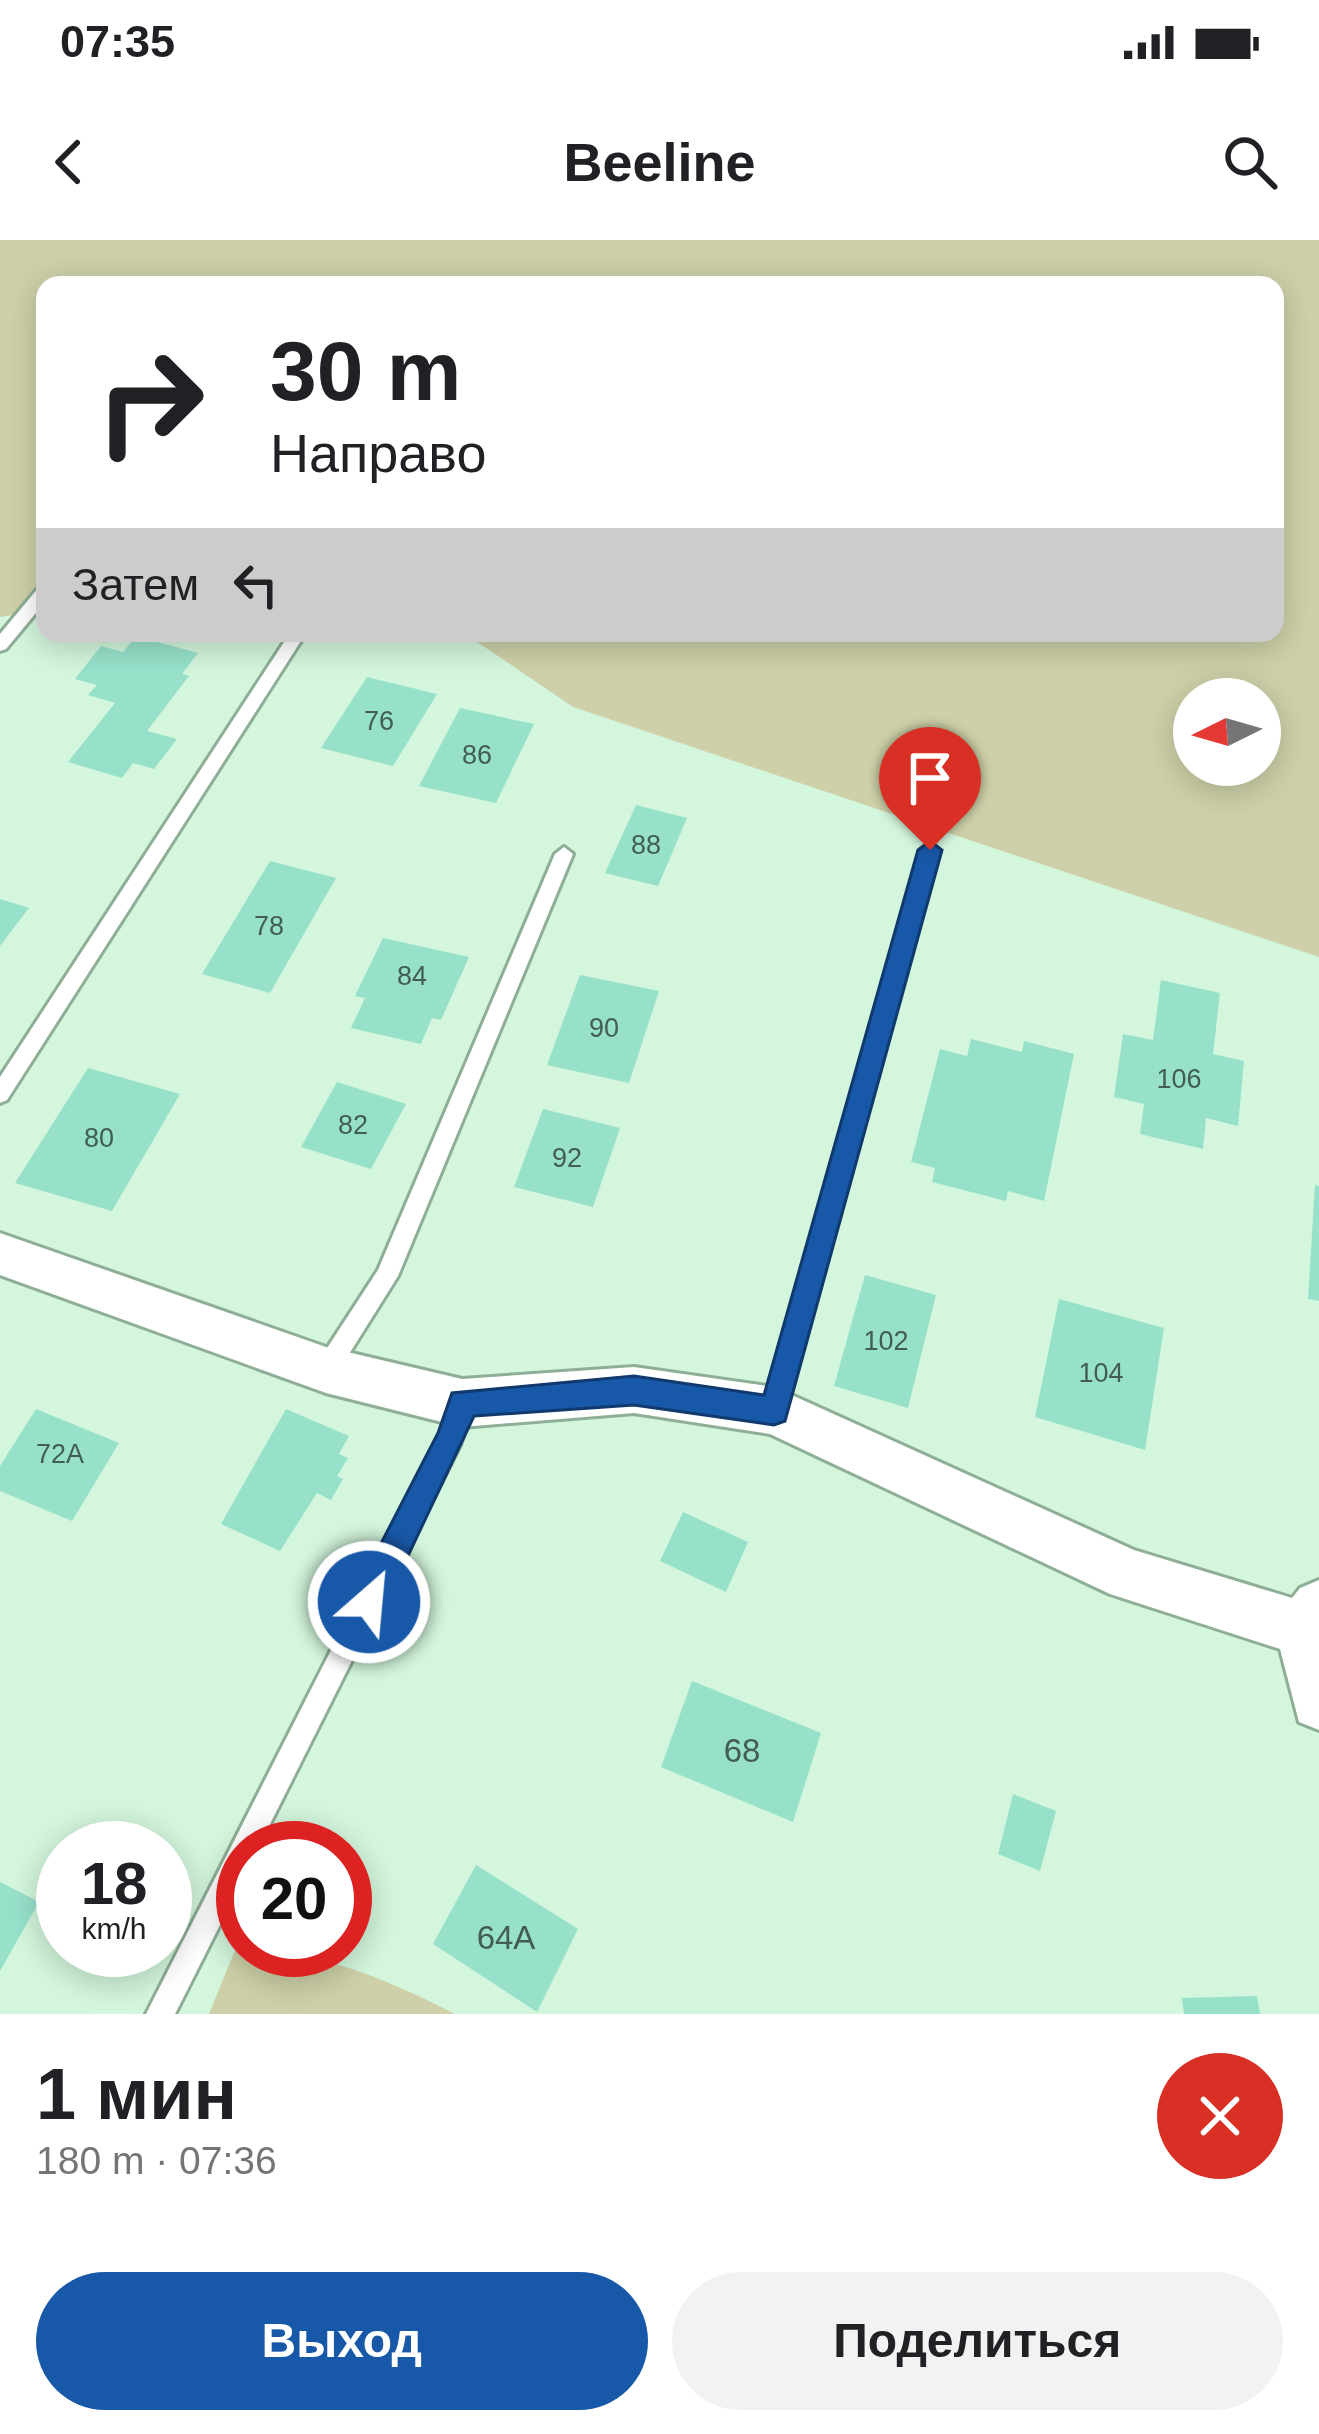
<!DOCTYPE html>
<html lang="ru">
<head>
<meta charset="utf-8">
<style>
	:root { --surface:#fff; --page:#f2f2f2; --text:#202124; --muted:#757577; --accent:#1858a8 }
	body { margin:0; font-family:Helvetica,sans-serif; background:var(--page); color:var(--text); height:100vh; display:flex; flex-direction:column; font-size:45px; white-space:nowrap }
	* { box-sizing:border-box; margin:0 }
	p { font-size:39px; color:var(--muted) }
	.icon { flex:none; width:66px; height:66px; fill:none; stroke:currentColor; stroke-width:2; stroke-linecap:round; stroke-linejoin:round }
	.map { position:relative; height:1774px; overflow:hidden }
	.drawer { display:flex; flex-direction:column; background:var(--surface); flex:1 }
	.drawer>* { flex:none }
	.hud { position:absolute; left:36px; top:36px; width:1248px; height:366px; border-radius:24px; box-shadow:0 6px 30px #0003; background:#fff; color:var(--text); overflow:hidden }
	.needle { width:78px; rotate:265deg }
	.buttons { position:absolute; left:1173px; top:438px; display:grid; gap:24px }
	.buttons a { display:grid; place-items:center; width:108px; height:108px; border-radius:50%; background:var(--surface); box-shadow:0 6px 30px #0003; font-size:60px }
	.speed { position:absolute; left:36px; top:1581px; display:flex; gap:24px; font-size:60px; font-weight:700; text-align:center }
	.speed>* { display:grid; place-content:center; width:156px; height:156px; border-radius:50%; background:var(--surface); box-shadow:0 6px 30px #0003; line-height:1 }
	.speed small { font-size:30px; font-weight:400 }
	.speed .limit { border:18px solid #d22; background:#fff; color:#111 }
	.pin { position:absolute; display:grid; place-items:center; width:102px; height:102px; color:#fff; margin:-123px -51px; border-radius:50% 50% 50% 0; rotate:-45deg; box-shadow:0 0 12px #0007 }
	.pin .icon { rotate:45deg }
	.me { position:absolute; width:132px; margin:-66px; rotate:27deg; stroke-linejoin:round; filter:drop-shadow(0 0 9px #0008) }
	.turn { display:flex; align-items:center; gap:42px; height:252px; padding:0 36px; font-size:54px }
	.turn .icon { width:156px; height:156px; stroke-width:2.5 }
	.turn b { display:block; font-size:84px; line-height:102px }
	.then { display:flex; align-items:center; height:114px; padding:0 36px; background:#0003; gap:24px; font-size:45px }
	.round { display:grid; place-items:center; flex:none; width:126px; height:126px; border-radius:63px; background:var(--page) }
	.headline { display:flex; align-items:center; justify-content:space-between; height:204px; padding:0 36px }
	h1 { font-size:72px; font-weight:600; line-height:90px }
	.action { display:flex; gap:24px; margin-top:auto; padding:24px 36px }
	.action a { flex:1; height:138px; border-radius:72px; background:var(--accent); color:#fff; font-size:48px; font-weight:600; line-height:138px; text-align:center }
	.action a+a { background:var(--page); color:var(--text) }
	.status { display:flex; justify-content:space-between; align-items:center; height:84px; padding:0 60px; background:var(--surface); direction:ltr }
	.status svg { height:33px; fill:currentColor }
	header { display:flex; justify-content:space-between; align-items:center; height:156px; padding:0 36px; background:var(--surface); font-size:54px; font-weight:600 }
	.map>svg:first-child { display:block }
</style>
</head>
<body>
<div class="status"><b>07:35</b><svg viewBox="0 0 49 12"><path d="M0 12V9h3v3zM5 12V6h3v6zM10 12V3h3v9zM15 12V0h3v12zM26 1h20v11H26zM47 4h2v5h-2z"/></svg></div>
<header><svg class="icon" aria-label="back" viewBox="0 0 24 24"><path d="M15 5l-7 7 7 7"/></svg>Beeline<svg class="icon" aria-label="search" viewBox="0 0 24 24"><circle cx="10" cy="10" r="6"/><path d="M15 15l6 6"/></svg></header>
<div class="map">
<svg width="1319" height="1774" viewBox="0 0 1319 1774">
	<rect width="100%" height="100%" fill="#d3f6dc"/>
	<g fill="#cdd0a8" fill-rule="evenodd">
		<path d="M0,0H1319V717L573,467L464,393H1275V45H45V370L0,377ZM1194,459H1260V525H1194Z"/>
		<path d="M238,1703L243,1710C320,1710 388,1740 455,1774H209Z"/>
	</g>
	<g fill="#97e1cb">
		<path d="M136,396L198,413L182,434L189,436L147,491L177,499L154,529L133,523L122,538L68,522L115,463L88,455L97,445L75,439L101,406L123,412Z"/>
		<path d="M367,437L437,454L393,526L321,508Z"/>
		<path d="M460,468L534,484L496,563L419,546Z"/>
		<path d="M636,565L687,578L658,646L605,633Z"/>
		<path d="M270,621L336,638L270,753L202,734Z"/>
		<path d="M0,659L29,668L0,706Z"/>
		<path d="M383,698L469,717L441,780L432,778L421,804L351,788L365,758L355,756Z"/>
		<path d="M580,735L659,751L629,843L547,825Z"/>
		<path d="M1161,740L1220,753L1213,814L1244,821L1238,886L1206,878L1203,909L1140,894L1144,864L1114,857L1123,794L1153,800Z"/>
		<path d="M971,799L1022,812L1024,801L1074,814L1044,961L1008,951L1006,961L932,942L935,928L911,922L940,809L967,816Z"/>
		<path d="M88,828L180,854L112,971L15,943Z"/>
		<path d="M337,842L406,864L371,929L301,907Z"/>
		<path d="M543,869L620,888L593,967L514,947Z"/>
		<path d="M1315,945L1319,946V1061L1308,1059Z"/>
		<path d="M865,1035L936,1055L908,1168L834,1146Z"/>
		<path d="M1059,1059L1164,1088L1145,1210L1035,1177Z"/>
		<path d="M36,1169L119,1203L72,1281L0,1251V1226Z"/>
		<path d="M286,1169L349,1196L339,1214L348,1218L337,1236L343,1239L331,1260L317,1253L280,1311L221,1284Z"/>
		<path d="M683,1272L748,1302L726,1352L660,1321Z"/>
		<path d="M692,1441L821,1493L793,1582L661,1527Z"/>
		<path d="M1013,1554L1056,1571L1040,1631L998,1614Z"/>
		<path d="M476,1625L578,1689L537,1772L433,1704Z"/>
		<path d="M0,1642L39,1662L0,1731Z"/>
		<path d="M1257,1756L1260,1774H1184L1182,1758Z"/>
	</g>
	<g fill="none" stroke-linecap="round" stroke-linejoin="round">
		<defs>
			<g id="service">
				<path d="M45,346V362L6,409L0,411V394L39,347Z"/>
				<path d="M290,393H306L7,860L0,863V837Z"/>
				<path d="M930,603L939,610L786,1171L782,1179L774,1182L766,1179L762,1171L921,610Z"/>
				<path d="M564,607L573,614L398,1036L334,1138L326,1141L318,1138L314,1130L318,1122L378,1030L555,614Z"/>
				<path d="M462,1152L470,1155L474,1163L460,1205L258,1608H243V1639L175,1774H146L441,1194L454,1155Z"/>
			</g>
			<path id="minor" d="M0,993L326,1107L462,1139L634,1127L774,1147L1134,1310L1292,1358L1300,1348L1319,1340V1490L1299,1482L1280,1409L1110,1354L770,1194L634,1173L462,1187L326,1153L0,1035Z"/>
		</defs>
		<use href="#service" stroke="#8eae96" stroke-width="6"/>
		<use href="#minor" stroke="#8eae96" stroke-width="6"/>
		<use href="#service" fill="#fff" fill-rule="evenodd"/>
		<use href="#minor" fill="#fff" fill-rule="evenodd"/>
	</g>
	<path fill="#1858a8" stroke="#10396d" stroke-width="3" d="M930,601L942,610L785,1181L774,1185L634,1165L474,1176L381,1373L369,1378L357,1373L353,1362L357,1350L438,1193L452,1153L634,1136L764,1155L918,610Z"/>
	<g text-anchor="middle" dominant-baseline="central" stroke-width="9" stroke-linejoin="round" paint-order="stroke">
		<g font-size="27" fill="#425e52">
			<text x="379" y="481">76</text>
			<text x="477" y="515">86</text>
			<text x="646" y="605">88</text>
			<text x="269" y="686">78</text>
			<text x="412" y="736">84</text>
			<text x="604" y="788">90</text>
			<text x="1179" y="839">106</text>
			<text x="353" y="885">82</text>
			<text x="99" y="898">80</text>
			<text x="567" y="918">92</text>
			<text x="886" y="1101">102</text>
			<text x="1101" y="1133">104</text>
			<text x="60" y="1214">72А</text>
		</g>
		<g font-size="33" fill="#425e52">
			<text x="742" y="1510">68</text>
			<text x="506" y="1697">64А</text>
		</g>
	</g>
</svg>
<div class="buttons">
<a><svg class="needle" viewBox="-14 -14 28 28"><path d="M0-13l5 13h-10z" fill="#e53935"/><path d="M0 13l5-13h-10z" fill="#757577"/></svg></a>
</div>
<div class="speed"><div>18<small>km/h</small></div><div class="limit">20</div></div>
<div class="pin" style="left:930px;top:610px;background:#d93025"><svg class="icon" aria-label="arrive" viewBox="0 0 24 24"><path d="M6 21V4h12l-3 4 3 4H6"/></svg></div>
<svg class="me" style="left:369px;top:1362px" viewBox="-20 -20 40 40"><circle r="17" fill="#1858a8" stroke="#fff" stroke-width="3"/><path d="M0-11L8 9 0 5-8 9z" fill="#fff"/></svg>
<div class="hud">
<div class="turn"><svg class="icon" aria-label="right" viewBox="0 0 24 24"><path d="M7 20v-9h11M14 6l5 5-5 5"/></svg><div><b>30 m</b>Направо</div></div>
<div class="then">Затем<svg class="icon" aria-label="left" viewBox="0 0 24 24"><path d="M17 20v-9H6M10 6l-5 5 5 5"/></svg></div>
</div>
</div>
<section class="drawer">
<div class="headline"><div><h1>1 мин</h1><p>180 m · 07:36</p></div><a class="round" style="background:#d93025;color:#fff"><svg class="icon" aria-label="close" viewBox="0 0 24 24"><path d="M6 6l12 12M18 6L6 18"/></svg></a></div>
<div class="action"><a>Выход</a><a>Поделиться</a></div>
</section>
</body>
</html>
